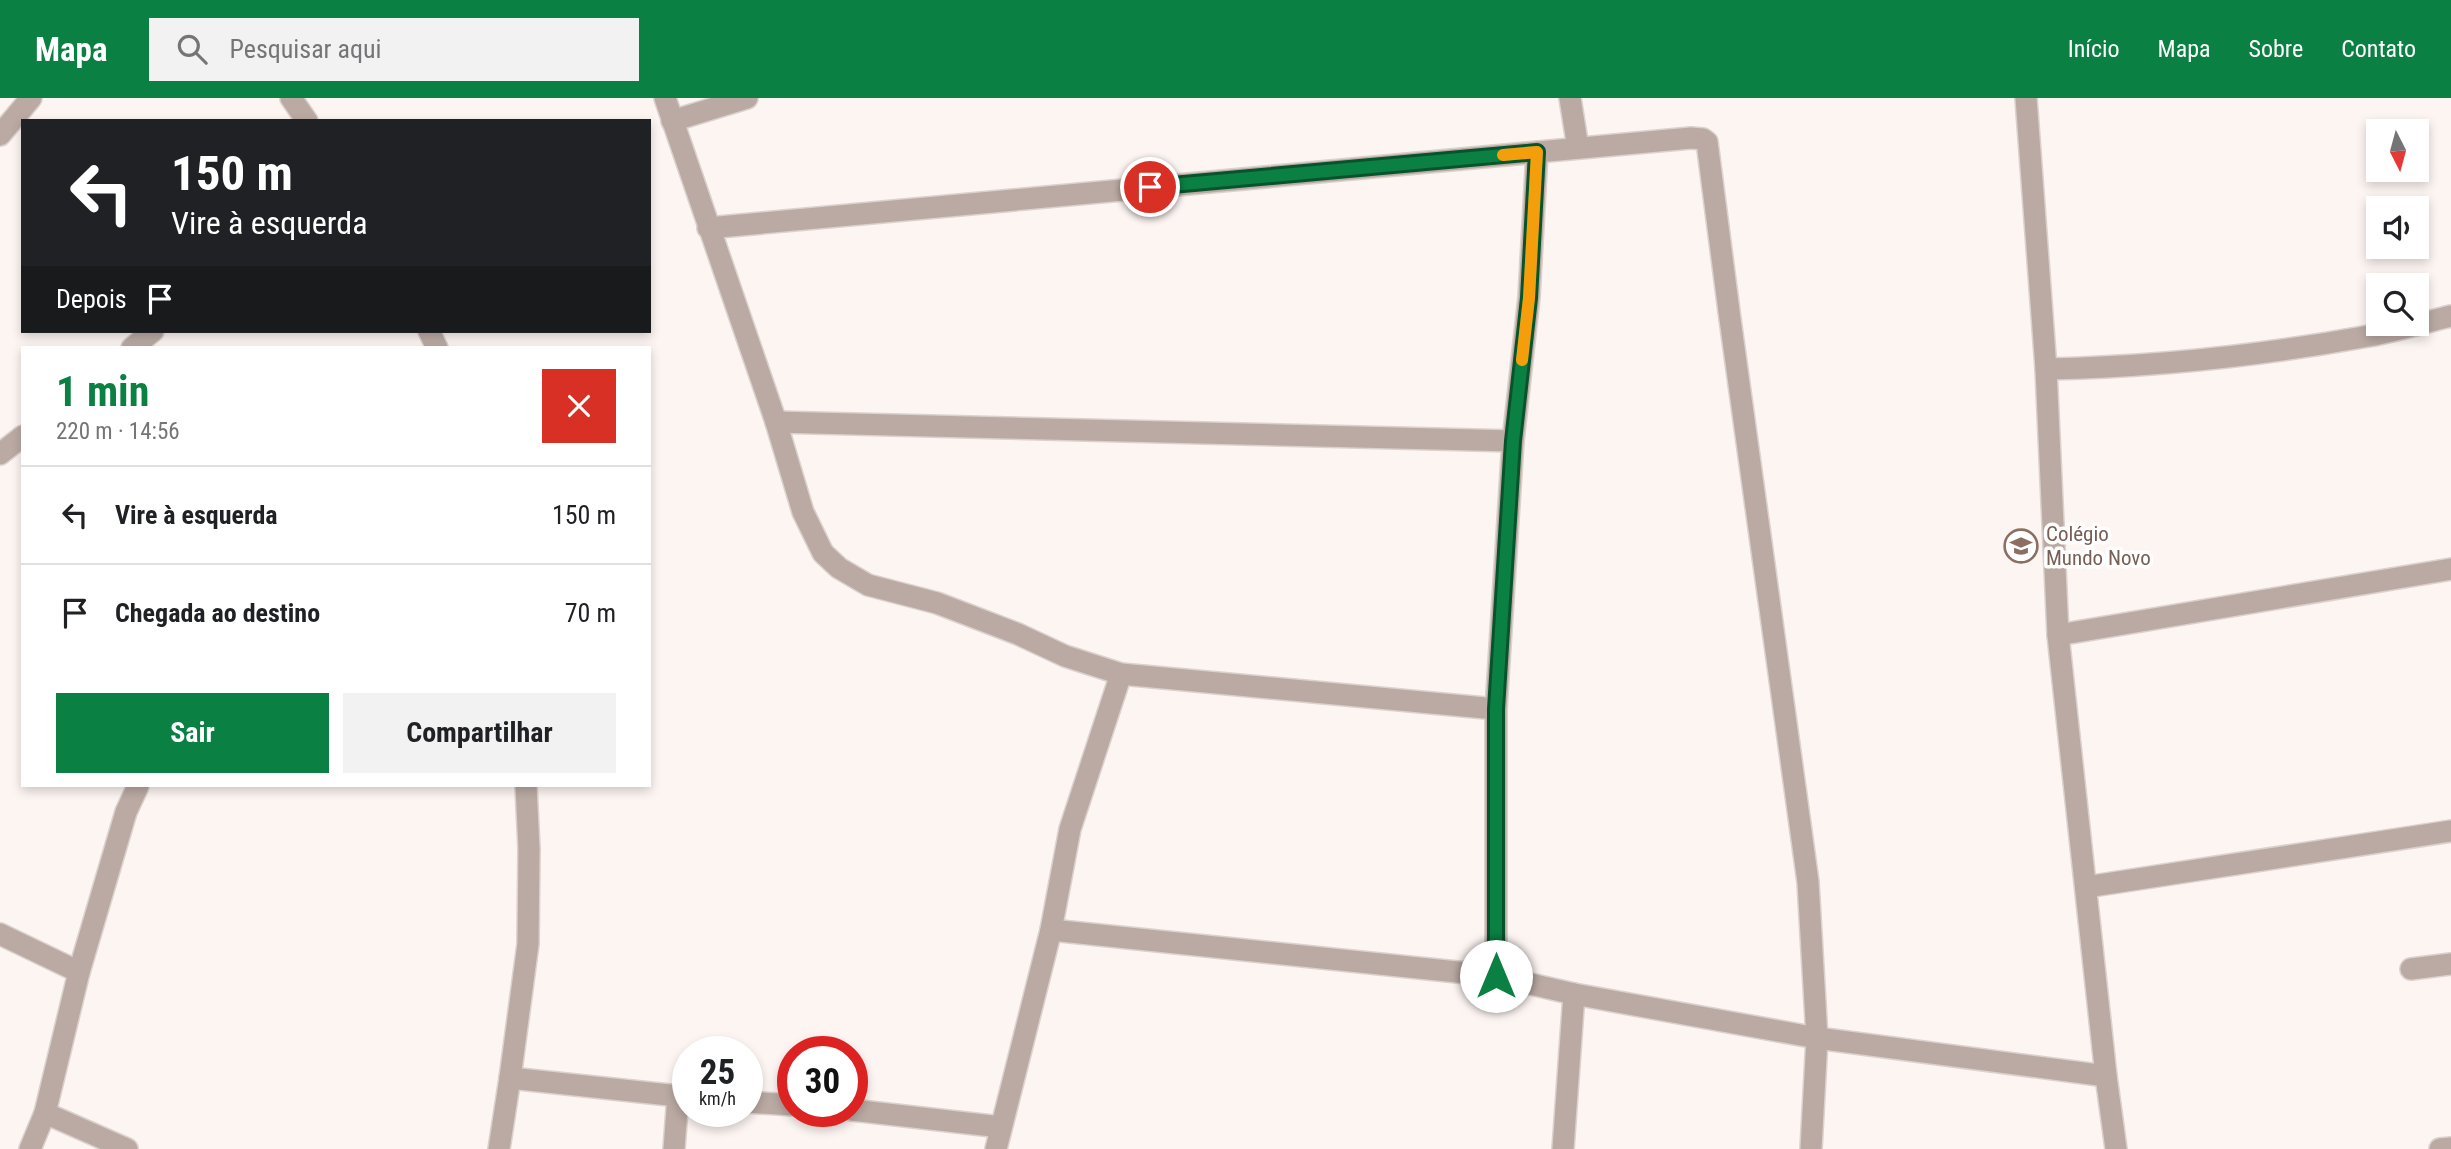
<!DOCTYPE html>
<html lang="pt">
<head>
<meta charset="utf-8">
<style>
	:root { --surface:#fff; --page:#f2f2f2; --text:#202124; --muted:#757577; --line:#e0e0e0; --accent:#0b8043 }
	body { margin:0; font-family:"Roboto Condensed",sans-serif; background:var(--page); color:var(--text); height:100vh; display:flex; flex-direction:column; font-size:26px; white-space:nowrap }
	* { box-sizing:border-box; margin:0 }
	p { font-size:23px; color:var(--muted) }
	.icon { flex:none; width:38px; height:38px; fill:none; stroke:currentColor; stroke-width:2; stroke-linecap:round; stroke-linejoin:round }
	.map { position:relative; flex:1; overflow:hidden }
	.drawer { position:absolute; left:21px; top:248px; width:630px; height:441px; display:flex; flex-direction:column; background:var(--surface); border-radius:0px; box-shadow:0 4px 10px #0003 }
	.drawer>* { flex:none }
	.guide { position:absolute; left:21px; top:21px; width:630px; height:214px; border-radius:0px; box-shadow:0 4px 10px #0003; background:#202124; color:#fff; overflow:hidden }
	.needle { width:46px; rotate:174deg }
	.fabs { position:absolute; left:2366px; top:21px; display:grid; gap:14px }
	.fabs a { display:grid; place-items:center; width:63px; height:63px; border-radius:0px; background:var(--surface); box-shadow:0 4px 10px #0003; font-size:35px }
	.speed { position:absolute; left:672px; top:938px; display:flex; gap:14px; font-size:35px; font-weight:700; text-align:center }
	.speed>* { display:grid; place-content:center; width:91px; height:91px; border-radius:50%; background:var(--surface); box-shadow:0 4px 10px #0003; line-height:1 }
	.speed small { font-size:18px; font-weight:400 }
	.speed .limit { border:10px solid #d22; background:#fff; color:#111 }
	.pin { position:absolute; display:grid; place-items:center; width:60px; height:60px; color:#fff; margin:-30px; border:4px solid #fff; border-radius:50%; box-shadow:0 2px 7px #0007 }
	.me { position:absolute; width:77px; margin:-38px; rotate:0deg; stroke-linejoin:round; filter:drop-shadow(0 0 5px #0008) }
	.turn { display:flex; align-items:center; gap:24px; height:147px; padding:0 35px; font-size:32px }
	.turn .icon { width:91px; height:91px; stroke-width:2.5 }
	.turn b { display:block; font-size:49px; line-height:60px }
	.then { display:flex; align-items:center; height:66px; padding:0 35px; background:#0003; gap:14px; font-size:26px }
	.round { display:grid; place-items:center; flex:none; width:74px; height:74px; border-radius:0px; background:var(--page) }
	.headline { display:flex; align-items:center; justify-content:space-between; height:119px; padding:0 35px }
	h1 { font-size:42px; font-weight:700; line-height:52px; color:var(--accent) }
	.button { display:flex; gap:14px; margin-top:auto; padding:14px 35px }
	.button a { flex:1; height:80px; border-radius:0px; background:var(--accent); color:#fff; font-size:28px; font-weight:700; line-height:80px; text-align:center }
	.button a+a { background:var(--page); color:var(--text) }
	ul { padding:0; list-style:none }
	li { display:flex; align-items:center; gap:21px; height:98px; padding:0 35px; border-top:2px solid var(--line) }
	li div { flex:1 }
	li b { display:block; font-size:26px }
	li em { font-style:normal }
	header { display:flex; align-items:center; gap:42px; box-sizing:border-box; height:98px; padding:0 35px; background:var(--accent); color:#fff }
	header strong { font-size:33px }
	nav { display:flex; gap:38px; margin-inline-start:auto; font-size:24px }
	.search { width:490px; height:63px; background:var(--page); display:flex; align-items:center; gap:18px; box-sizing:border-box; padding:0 24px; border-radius:0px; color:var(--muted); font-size:26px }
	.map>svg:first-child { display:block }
</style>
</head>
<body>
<header>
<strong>Mapa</strong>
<div class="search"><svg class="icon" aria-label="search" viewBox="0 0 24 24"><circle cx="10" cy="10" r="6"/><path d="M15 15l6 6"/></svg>Pesquisar aqui</div>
<nav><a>Início</a><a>Mapa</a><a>Sobre</a><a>Contato</a></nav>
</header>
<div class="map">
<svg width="2451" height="1051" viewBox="0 0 2451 1051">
	<rect width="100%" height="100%" fill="#fdf5f2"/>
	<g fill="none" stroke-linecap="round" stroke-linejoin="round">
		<defs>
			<g id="street">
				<path d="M291,0L307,23"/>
				<path d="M665,0L776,324L803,414L823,455L839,470L868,487L937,505L1018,536L1065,558L1121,576L1496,611"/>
				<path d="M1570,0L1578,50"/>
				<path d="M2026,0L2046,271L2058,537L2106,978L2116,1051"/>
				<path d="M672,23L747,0"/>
				<path d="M0,37L31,0"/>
				<path d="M708,130L1691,40L1703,41L1707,44L1730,221L1808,784L1817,940L1811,1051"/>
				<path d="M429,233L437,250"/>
				<path d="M132,250L153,233"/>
				<path d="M2046,271C2153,269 2258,258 2363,239C2393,234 2422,225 2451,218"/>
				<path d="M776,324L1513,343"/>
				<path d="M0,356L23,338"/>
				<path d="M2058,537L2451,471"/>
				<path d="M2086,789L2451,733"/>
				<path d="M1051,832L1496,878L1574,896L1817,940L2106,978"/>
				<path d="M0,836L79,874"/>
				<path d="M2411,871L2451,866"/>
				<path d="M1496,878V611L1513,343L1529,199L1537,54"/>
				<path d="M510,980L528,846L529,751L526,688"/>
				<path d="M747,1004L793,1007"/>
				<path d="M852,1012L1001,1029"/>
				<path d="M45,1015L127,1051"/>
				<path d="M30,1051L45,1015L79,874L126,714L138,688"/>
				<path d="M499,1051L510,980L688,999"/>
				<path d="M674,1051L678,998"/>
				<path d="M996,1051L1051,832L1070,731L1121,576"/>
				<path d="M1563,1051L1574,896"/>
				<path d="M2440,1051L2451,1050"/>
			</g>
		</defs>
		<use href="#street" stroke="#dbd2ce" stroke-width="24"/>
		<use href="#street" stroke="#bbaaa4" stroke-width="21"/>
	</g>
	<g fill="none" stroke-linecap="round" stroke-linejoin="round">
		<defs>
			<path id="route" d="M1150,89L1537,54L1529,200L1513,343L1496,611V878"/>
		</defs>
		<use href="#route" stroke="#07532c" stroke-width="18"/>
		<use href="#route" stroke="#0b8043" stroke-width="12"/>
		<path stroke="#f59e0b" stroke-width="12" d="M1503,57L1537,54L1529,200L1522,262"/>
	</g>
	<defs>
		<symbol id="university-ring" viewBox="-11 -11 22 22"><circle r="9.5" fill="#fff" stroke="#8d6e63" stroke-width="1.5"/><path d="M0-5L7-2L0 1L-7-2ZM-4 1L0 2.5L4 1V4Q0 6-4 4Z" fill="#8d6e63"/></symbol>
	</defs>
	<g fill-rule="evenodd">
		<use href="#university-ring" x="2002" y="429" width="38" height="38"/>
	</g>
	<g text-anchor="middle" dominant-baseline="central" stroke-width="7" stroke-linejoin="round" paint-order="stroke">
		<g font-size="21" fill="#785e54" stroke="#fff" text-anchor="start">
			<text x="2046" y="436">Colégio<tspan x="2046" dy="24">Mundo Novo</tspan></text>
		</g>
	</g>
</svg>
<div class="fabs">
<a><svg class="needle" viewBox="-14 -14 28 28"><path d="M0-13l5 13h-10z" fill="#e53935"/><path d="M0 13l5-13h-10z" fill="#757577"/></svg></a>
<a><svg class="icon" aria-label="sound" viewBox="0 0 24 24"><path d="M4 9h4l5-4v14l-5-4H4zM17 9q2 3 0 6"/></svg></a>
<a><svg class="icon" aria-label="search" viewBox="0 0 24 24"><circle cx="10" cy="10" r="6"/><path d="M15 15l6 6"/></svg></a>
</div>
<div class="speed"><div>25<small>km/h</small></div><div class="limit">30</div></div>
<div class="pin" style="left:1150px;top:89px;background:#d93025"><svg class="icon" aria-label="arrive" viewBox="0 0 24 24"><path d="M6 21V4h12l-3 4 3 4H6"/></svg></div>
<svg class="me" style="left:1496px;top:878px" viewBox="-20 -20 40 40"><circle r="19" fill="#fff"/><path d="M0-13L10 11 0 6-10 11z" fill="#0b8043"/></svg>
<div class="guide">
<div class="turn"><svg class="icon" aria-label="left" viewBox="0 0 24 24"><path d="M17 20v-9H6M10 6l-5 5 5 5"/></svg><div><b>150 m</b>Vire à esquerda</div></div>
<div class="then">Depois<svg class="icon" aria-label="arrive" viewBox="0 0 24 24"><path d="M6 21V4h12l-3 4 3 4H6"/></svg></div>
</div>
<section class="drawer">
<div class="headline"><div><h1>1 min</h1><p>220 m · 14:56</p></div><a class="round" style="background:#d93025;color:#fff"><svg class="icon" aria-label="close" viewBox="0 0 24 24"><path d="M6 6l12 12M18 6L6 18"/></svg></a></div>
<ul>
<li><svg class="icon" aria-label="left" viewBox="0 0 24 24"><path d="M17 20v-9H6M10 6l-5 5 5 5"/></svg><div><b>Vire à esquerda</b></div><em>150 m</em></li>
<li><svg class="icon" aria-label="arrive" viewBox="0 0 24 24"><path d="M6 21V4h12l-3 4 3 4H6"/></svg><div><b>Chegada ao destino</b></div><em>70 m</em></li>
</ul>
<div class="button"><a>Sair</a><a>Compartilhar</a></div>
</section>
</div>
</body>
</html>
